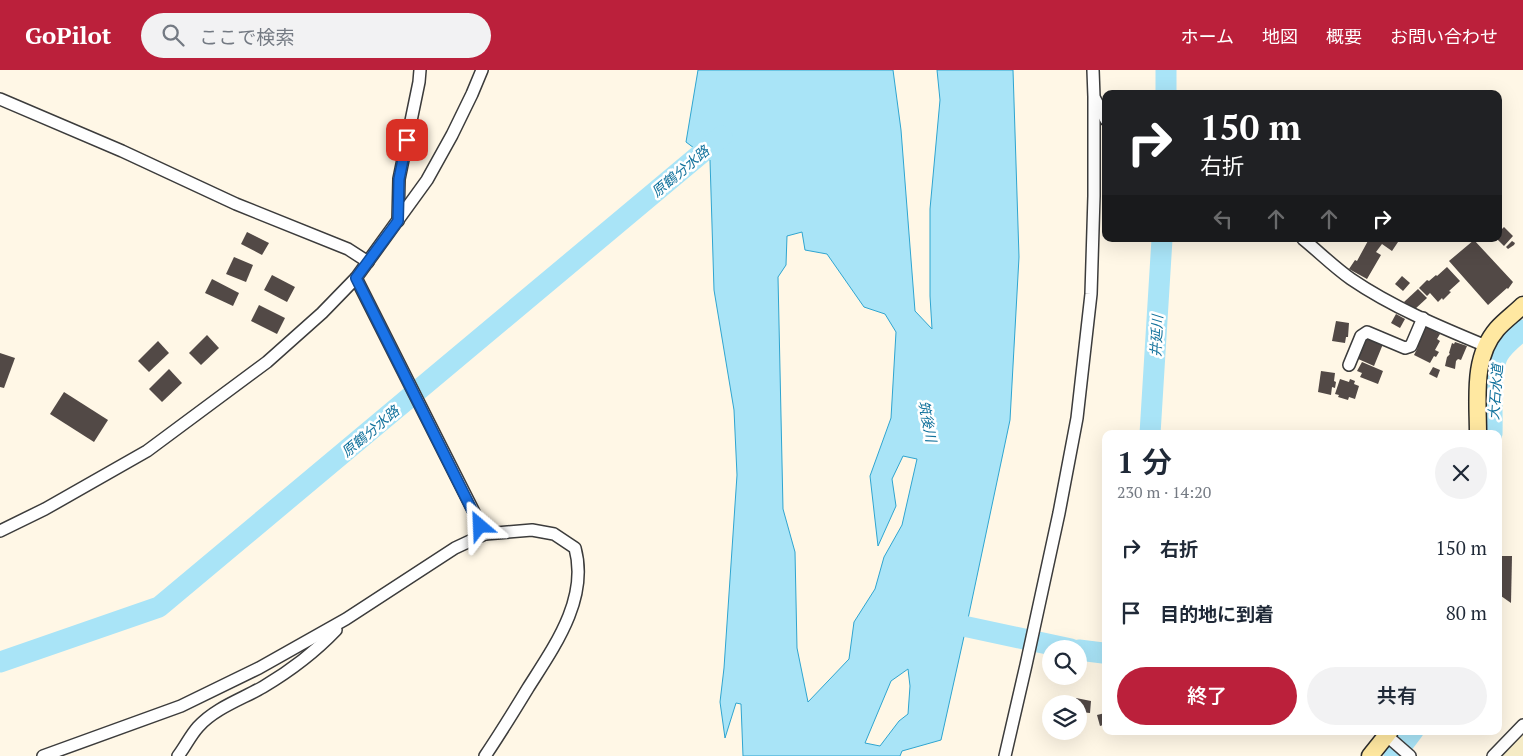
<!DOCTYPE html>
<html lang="ja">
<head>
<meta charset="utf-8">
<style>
	:root { --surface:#fff; --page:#f2f2f3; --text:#1f2937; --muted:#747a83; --accent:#bb203b }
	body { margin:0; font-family:"PT Serif","Noto Sans JP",serif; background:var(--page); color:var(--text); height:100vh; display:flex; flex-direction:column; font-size:19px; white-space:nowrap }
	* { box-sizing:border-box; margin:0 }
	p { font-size:16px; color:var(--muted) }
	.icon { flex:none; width:28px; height:28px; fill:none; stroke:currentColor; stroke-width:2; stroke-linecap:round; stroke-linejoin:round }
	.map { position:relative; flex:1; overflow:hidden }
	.side { position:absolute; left:1102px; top:360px; width:400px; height:305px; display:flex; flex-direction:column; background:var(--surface); border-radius:10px; box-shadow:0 5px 20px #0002 }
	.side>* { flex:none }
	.guide { position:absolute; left:1102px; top:20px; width:400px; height:152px; border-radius:10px; box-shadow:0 5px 20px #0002; background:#202124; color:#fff; overflow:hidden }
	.tools { position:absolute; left:1042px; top:570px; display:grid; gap:10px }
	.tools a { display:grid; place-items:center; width:45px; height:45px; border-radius:50%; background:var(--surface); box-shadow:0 5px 20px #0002; font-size:25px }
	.pin { position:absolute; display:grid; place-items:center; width:42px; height:42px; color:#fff; margin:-21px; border-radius:10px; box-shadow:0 2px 8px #0006 }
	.me { position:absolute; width:55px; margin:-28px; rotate:334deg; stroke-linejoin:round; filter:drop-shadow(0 0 4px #0008) }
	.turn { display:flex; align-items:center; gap:18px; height:105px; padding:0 15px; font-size:22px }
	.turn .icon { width:65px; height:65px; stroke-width:2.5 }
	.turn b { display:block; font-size:35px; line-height:42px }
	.lanes { display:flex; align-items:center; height:48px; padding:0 15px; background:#0003; justify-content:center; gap:25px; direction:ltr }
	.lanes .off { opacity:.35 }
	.round { display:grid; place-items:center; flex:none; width:52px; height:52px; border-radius:26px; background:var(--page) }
	.summary { display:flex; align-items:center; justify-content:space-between; height:85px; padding:0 15px }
	h1 { font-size:30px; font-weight:600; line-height:38px }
	.action { display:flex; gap:10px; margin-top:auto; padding:10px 15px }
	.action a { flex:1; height:58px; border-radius:30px; background:var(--accent); color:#fff; font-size:20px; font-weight:600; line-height:58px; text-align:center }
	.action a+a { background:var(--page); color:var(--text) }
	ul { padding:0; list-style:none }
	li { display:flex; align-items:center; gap:15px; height:65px; padding:0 15px }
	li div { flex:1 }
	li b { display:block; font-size:19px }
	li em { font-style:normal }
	header { display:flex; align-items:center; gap:30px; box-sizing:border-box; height:70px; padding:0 25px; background:var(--accent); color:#fff }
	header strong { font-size:24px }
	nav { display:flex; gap:28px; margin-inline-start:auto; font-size:18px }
	.search { width:350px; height:45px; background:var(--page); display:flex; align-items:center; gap:12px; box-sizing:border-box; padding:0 18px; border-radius:28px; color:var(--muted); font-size:19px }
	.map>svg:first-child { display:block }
</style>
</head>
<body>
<header>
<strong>GoPilot</strong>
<div class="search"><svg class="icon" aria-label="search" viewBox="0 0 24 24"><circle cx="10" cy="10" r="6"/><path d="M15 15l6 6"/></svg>ここで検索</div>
<nav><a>ホーム</a><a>地図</a><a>概要</a><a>お問い合わせ</a></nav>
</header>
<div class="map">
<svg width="1523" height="686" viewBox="0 0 1523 686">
	<rect width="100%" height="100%" fill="#fff7e6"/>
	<path fill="#f5ebc6" d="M1523,664V686H1501Z"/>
	<path fill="#a9e4f7" stroke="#2fa5d0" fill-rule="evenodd" d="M698,0H893L901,60L915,241L932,259L930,226V139L940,30L937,0H1013L1019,187L1010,350L969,544L941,670L902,681L900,686H743L741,634L736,633L725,668L720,632L724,598L737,405L734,340L714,220L710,90L686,72ZM802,162L805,180L827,184L864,237L885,244L896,262L891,348L870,406L878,476L896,436L892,409L903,386L917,389L902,455L884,487L875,519L854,552L849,589L808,632L797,578L795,482L783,439L778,207L786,195L787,166ZM908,599L910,616L908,644L899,651L880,676L865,673L891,611Z"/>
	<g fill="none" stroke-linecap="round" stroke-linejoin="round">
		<g stroke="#a9e4f7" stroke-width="21">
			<path d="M1166,0V24"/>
			<path d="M1150,364L1162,169"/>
			<path d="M1492,364C1493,344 1489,302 1498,285C1504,275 1514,267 1523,260"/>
			<path d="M940,551L1071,579"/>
			<path d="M1079,580L1103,583L1106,582"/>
			<path d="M0,592L159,537L722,66"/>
			<path d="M1394,686L1413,661"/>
		</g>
	</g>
	<g fill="#524946">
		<path d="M1499,156L1502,159L1504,157L1513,166L1504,176L1497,169H1499Z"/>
		<path d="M247,162L269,173L262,185L241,174Z"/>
		<path d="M1369,169H1394L1398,172L1392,181L1382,174L1376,182L1381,185L1367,209L1349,199L1355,190L1357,191Z"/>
		<path d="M1474,170L1513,212L1508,219L1507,218L1488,235L1449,191Z"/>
		<path d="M1512,171L1515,173L1514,175L1508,179L1506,177Z"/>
		<path d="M234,187L253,195L246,212L226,204Z"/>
		<path d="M1447,197L1460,211L1449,221L1451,222L1443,230L1442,228L1438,232L1430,223L1427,226L1419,218L1427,210L1429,211L1436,205L1437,206Z"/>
		<path d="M272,205L295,217L287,232L264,220Z"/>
		<path d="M1402,206L1410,213L1403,221L1395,214Z"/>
		<path d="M212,209L239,223L233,236L205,223Z"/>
		<path d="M1418,219L1427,228L1414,240L1404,232Z"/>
		<path d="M259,235L285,248L277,264L251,251Z"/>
		<path d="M1396,244L1405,249L1400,258L1391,253Z"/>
		<path d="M1336,251L1349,253L1348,267H1346L1345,273L1332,271Z"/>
		<path d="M1426,257L1440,264L1437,269L1440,271L1435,280L1439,282L1436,287L1434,286L1430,293L1414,285L1418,277L1416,276Z"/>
		<path d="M207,265L219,278L201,295L189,283Z"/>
		<path d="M1365,267L1383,274L1374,296L1356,288Z"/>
		<path d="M158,271L169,283L149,302L138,291Z"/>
		<path d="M1455,272L1467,276L1461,290L1458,289L1456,291L1455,299L1445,296L1447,287L1450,284L1449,283L1452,273L1454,274Z"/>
		<path d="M0,283L15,288L4,318L0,317Z"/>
		<path d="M1362,292L1383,301L1378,314L1360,307L1362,303L1357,301Z"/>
		<path d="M1433,297L1440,300L1437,308L1429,304Z"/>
		<path d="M169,299L182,313L162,332L149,319Z"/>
		<path d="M1321,301L1335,303L1334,311L1336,312L1335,318L1332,317L1331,325L1318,322Z"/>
		<path d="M1340,309L1349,312L1350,309L1355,311L1354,314L1359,316L1355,329L1349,327L1348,330L1338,327L1339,325L1335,324Z"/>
		<path d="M64,322L108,350L94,372L50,344Z"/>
		<path d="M1501,486H1512L1511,533L1501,526Z"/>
		<path d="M1076,628L1091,631L1090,643L1079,642V634H1068L1069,632H1072L1073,630H1076Z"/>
		<path d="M1079,643L1082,644L1080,659L1079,658Z"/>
		<path d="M1105,643L1106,654L1100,656L1097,645Z"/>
	</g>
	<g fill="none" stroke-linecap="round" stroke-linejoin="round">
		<defs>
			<g id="minor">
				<path d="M0,29L122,81L236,134L348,179L368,192"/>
				<path d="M1095,29L1106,50"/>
				<path d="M398,151L399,109L419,12L420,0"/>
				<path d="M1303,169C1319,182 1334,197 1351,209C1392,237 1440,257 1486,276"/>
				<path d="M356,208L485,464"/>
				<path d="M1349,295L1361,266L1367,262L1405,278L1411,276L1423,248"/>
				<path d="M0,461L45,439L147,381L267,292L322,243L356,208L427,110L452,65L472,24L482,0"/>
				<path d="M1386,665L1410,686"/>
				<path d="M43,686L181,636L259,598L346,549L455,478L485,464L532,460L554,464L575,478C589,529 554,577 528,618C514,641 500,664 485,686"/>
				<path d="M178,686C185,677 190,666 198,657C215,638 242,629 263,617C290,601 315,582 336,560"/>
				<path d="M1005,686L1026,595L1059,443L1077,348L1091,224L1094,126V27L1093,0"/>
				<path d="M1493,686L1523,655"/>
			</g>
			<g id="secondary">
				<path d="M1478,364C1478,328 1472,288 1497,259C1505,250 1515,243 1523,235"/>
				<path d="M1370,686L1390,661"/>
			</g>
		</defs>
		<use href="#minor" stroke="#3c3c3c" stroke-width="14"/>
		<use href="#secondary" stroke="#2b2b2b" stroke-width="19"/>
		<use href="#minor" stroke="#fff" stroke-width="11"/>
		<use href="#secondary" stroke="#ffe8a1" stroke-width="16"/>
	</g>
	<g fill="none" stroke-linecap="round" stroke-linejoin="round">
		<defs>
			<path id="route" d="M407,70L399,109L398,151L356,208L480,456"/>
		</defs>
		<use href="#route" stroke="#114b97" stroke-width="12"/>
		<use href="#route" stroke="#1a73e8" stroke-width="9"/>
	</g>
	<g text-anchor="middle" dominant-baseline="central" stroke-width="5" stroke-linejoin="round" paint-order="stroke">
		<g font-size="14" font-style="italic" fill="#12729c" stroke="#fff">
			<text transform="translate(680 101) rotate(-40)">原鶴分水路</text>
			<text transform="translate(1156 266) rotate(-87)">井延川</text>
			<text transform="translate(1495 322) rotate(-86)">大石水道</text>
			<text transform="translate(928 351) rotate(79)">筑後川</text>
			<text transform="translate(370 361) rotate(-40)">原鶴分水路</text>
		</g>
	</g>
</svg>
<div class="tools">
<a><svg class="icon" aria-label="search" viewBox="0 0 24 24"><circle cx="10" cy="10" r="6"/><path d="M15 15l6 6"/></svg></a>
<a><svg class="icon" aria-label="layers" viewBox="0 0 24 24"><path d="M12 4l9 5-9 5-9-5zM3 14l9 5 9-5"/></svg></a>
</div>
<div class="pin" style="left:407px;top:70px;background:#d93025"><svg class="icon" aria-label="arrive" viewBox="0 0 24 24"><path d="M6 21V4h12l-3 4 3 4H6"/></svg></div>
<svg class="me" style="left:480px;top:456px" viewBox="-20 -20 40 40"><path d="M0-17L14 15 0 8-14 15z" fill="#1a73e8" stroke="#fff" stroke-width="4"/></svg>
<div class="guide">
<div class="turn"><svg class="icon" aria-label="right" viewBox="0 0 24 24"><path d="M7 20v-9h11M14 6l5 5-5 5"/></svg><div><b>150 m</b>右折</div></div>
<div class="lanes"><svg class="icon off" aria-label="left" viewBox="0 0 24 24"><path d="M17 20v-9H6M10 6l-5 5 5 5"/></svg><svg class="icon off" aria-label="ahead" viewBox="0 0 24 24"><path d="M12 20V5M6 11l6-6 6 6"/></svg><svg class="icon off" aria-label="ahead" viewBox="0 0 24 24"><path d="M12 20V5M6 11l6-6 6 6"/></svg><svg class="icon" aria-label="right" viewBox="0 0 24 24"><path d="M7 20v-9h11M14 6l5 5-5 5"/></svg></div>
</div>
<section class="side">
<div class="summary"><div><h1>1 分</h1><p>230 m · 14:20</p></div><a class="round"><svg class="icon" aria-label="close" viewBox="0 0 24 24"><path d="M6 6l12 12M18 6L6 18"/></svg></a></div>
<ul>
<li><svg class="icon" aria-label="right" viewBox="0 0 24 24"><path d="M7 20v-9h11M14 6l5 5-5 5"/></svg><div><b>右折</b></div><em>150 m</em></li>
<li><svg class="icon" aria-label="arrive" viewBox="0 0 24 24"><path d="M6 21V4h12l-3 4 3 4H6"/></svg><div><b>目的地に到着</b></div><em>80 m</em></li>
</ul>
<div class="action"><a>終了</a><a>共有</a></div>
</section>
</div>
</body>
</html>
